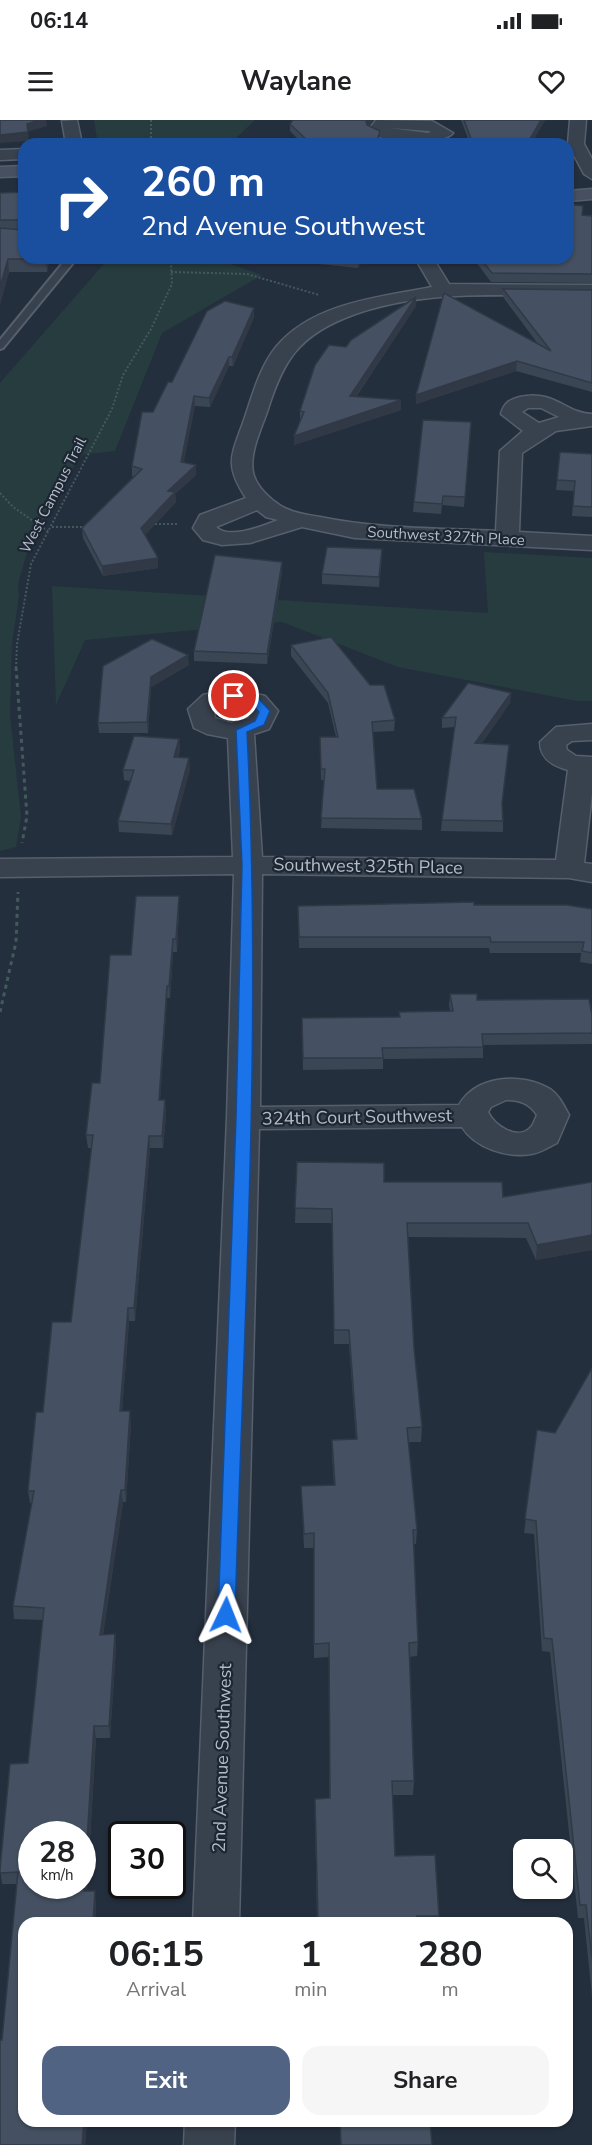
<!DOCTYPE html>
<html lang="en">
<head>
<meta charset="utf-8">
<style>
	:root { --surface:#fff; --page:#f6f6f6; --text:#202124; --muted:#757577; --accent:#506383 }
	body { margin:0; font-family:"Nunito Sans",sans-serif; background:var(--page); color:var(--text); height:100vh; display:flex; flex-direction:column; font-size:22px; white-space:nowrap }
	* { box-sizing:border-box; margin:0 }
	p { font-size:20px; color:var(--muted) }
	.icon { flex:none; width:33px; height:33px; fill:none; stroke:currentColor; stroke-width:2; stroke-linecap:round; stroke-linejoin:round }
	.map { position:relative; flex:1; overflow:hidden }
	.drawer { position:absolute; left:18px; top:1797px; width:555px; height:210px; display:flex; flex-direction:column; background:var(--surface); border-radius:18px; box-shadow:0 2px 4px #0004 }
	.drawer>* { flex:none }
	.banner { position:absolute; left:18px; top:18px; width:556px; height:126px; border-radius:18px; box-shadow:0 2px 4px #0004; background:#1a4fa0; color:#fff; overflow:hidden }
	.buttons { position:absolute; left:513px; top:1719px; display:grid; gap:12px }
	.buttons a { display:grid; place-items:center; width:60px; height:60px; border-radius:12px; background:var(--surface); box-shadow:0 2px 4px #0004; font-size:30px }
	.speed { position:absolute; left:18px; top:1701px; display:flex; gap:12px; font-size:30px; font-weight:700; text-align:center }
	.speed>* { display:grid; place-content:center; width:78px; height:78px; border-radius:50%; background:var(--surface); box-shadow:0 2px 4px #0004; line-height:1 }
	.speed small { font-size:15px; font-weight:400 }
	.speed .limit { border:3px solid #111; border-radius:9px; background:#fff; color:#111 }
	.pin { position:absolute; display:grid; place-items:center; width:51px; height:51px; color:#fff; margin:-26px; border:3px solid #fff; border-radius:50%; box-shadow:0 2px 6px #0007 }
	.me { position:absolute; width:66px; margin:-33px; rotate:2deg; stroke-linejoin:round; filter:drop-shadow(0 0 4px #0008) }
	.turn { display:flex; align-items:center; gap:21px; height:126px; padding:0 24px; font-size:27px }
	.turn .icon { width:78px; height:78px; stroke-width:2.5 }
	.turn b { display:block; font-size:42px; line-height:51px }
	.eta { display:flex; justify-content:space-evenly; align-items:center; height:102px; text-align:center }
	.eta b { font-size:36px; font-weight:700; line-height:42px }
	.action { display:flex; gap:12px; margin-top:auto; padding:12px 24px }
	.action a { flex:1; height:69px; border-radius:18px; background:var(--accent); color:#fff; font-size:24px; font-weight:700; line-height:69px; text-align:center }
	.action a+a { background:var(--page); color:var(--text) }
	.status { display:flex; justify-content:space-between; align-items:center; height:42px; padding:0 30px; background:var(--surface); direction:ltr }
	.status svg { height:16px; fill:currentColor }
	header { display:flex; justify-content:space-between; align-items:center; height:78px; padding:0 24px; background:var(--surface); font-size:27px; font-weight:700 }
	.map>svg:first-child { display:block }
</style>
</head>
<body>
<div class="status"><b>06:14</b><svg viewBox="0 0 49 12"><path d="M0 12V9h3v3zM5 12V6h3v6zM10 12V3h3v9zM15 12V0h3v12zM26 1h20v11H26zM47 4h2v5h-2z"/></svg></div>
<header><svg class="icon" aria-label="menu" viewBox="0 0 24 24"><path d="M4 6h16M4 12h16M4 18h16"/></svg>Waylane<svg class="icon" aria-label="heart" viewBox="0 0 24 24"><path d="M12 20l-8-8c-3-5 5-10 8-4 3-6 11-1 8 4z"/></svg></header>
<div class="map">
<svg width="592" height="2025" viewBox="0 0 592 2025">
	<rect width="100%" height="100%" fill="#242f3e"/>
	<g fill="#263c3f">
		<path d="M94,0H255L234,20L241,24H98Z"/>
		<path d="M109,138H214L262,155L162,213L115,331L80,335L27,432L18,464L19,476L12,524L10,595L21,697L16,727L0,731V263Z"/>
		<path d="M484,432L592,438V581H577L398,547L282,502L85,520L56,585L52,466L488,493Z"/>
	</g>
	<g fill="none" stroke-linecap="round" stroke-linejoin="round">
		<defs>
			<path id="lane" d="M67,138H77L3,228L0,229V220Z"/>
			<g id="street">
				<path d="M376,0L432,1L453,13C443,26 378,23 368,11ZM389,8L429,11L431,12L428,13Z"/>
				<path d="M570,0H586L584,24L592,39V59L584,54L568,24Z"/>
				<path d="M62,1L77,0L82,24H66Z"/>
				<path d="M24,29V39L0,40V30Z"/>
				<path d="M415,138H433L449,164L592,165V177C510,176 423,167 345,198C299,217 284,240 269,286C263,306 247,335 254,356C258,368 271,380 281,386C292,393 308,395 320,397C378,409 437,408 496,411L500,331L523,311L501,294C504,283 509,280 520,277C554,269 567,294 592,294V306L556,311L522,333L519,412L592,416V430L355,418L302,407L250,423L222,425L203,420L193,408L200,395L246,378C223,343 232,335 245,297C253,273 260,247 276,227C312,183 380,177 432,167ZM528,288H541L559,297L539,303L522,292ZM257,390L266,397L278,400C262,406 230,420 216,407Z"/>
				<path d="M234,568L265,576L278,591L269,609L254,614L262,737L556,740L568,650C553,646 540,639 540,622L556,607L592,604V620L572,621L566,625L567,630L576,636L592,637V674L584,743L592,744V762L569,758L262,754L260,987L459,985C476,955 522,952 550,969C559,975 564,986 569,995L557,1023C548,1027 540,1033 531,1034C507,1038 475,1028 462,1007L259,1009L239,1803H193L227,998L234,754L0,757V739L233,737L228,618L207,614L194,608L188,589L203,575ZM234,584L252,591L249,598L231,603L215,598L214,591ZM506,980C519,980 529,983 537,995C535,999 533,1006 530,1008C517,1021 494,1005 488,992L491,987Z"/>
				<path d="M185,2001H235L234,2025H184Z"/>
			</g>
			<g id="secondary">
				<path d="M24,46V56L0,57V47Z"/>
				<path d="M592,69V79L568,81V71Z"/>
			</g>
		</defs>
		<use href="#lane" stroke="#565f6c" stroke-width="4"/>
		<use href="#street" stroke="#565f6c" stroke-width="3"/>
		<use href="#secondary" stroke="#565f6c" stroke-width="3"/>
		<g stroke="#44595c" stroke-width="2" stroke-dasharray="2 2" stroke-linecap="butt">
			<path d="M151,0V24"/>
			<path d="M171,152L247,154L319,175"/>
			<path d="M0,373L13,387L49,412"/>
			<path d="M151,404H177"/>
			<path d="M52,407H87"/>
			<path d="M16,548L17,524L31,444L112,289L123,255L151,209L172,164L171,143L162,138"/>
		</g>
		<g stroke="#44595c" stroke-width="3" stroke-dasharray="4 4" stroke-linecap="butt">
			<path d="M16,547L27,696L22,723"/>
			<path d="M0,892L16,822L18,772"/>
		</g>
		<use href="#lane" fill="#38414e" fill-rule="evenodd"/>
		<use href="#street" fill="#38414e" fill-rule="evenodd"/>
		<use href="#secondary" fill="#465061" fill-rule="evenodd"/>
	</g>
	<g fill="#3b4654">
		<path d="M373,0L369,6L379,19L378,24H303L290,11V4Z"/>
		<path d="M461,0H545L531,24H470Z"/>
		<path d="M24,72V138H50L47,152H9L0,184V73Z"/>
		<path d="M582,95H592V163L491,162L473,138H568Z"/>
		<path d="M260,138H365L358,148Z"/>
		<path d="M503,169L592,170V272L516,251L416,284V275L538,224L503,177Z"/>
		<path d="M416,186L356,277L401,280V290L294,325L300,301V291L346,227Z"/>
		<path d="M254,188V197L233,246H229L210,287L195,286L183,342L196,345V355L175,374L176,382L145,415L158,438V448L103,456L83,418L82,408L134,356H132V346L153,292Z"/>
		<path d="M471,302L464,387L442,385L441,394L413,392L414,382Z"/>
		<path d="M560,332L592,334V397L572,396L574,371L556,370Z"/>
		<path d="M382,429L379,467L322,464V454Z"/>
		<path d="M282,452L267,544L194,541V531Z"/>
		<path d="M291,525L395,600L394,611L373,612L377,669L422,699V710L321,708L324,660H321L320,617H336L328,583L291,536Z"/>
		<path d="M189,545L151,567L148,613H99L98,603L103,546Z"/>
		<path d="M511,573L510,583L482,623L502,685L503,701V712L441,711L442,700L455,607L442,608V598Z"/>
		<path d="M179,619L180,630L178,637L190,649L172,715L119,712L118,701L130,661L124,660L123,650Z"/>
		<path d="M179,776V788L177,832H173L170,878H167L160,980H165L166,993L163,1028H150L135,1201H129L122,1291L131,1304L126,1382H123L103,1515L115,1514L116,1527L110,1618H96L87,1771L96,1782L95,1803H24L87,2001L85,2025H0L2,1920L17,1764H2L0,1749L28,1643L43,1500L14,1499L13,1486L32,1383H30L28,1371L43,1292L71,1202L92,1028H88L86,1015L131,835Z"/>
		<path d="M474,785L592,789V844L580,842L581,833H490L489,828H299L298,786Z"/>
		<path d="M450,874L477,880L592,895V924L483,925V938L383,939V949L303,950L302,898L399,897V892L450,891L449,885Z"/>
		<path d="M297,1042L384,1062L503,1077L592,1062V1130L536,1140L526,1118L408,1117L414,1228L422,1307L421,1322H408L417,1410L416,1424H414L418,1522L417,1536L409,1537L414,1661L413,1675H392L395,1736L439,1796L438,1803H317L315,1692L329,1678V1537L314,1538V1428H304L301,1366L334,1365L332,1335V1320H356L349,1224H334L332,1103H295Z"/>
		<path d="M592,1248V1876L584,1798H578L550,1532L542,1531L534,1414L524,1413L537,1310L555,1313Z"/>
	</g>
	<g fill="#303945">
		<path d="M38,0H46L47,6L27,12V4Z"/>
		<path d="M368,0H373L366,10V2Z"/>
		<path d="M541,0H545L531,24H527Z"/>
		<path d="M380,11L379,19L378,24H376Z"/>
		<path d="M28,12L29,21L0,23V15Z"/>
		<path d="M46,138H50L47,152L46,139Z"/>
		<path d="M359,138H365L358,148V139Z"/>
		<path d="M8,139L9,152L0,184V167Z"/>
		<path d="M416,177V186L350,285V276Z"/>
		<path d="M254,188V197L233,246L232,237Z"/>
		<path d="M229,237V246L210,287L209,278Z"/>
		<path d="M517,241L516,251L416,284V275Z"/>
		<path d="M194,276L195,286L182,352L181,342Z"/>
		<path d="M401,280V290L294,325V316Z"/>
		<path d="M196,345V355L175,374L176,382L142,418L141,408L168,371Z"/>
		<path d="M382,429V439L379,467V457Z"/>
		<path d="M158,438V448L103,456L102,446Z"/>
		<path d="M282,442V452L267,544V534Z"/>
		<path d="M188,535L189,545L151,567L148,613L147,602L151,557Z"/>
		<path d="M511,573L510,583L475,633V623Z"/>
		<path d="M179,619L180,630L174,648V637Z"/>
		<path d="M189,638L190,649L172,715L171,704Z"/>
		<path d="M179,776V788L177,832L176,819Z"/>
		<path d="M173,819V832L170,878L169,866Z"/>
		<path d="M167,866V878L159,993V980Z"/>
		<path d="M165,980L166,993L163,1028L162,1016Z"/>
		<path d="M149,1016L150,1028L135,1201L134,1188Z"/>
		<path d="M592,1115V1130L536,1140L537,1125Z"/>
		<path d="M128,1188L129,1201L121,1304L120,1291Z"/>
		<path d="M130,1291L131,1304L126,1382L125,1370Z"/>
		<path d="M121,1370L123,1382L101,1527L100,1515Z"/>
		<path d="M115,1514L116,1527L110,1618L109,1606Z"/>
		<path d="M94,1606L96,1618L86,1782L84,1771Z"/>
		<path d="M95,1771L96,1782L95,1803H93Z"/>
		<path d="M84,2001H87L85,2025H82Z"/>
	</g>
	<g fill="#455162" stroke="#303945" stroke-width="1.5" fill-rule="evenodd">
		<path d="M0,0H38L27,4L28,12L0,15Z"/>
		<path d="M293,0H368L366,2L367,5L380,11L376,24H311L290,4Z"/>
		<path d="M464,0H541L527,24H473Z"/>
		<path d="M401,22L431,24H399Z"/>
		<path d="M24,72V100H0V73Z"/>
		<path d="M568,84L583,86L582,95L592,96V154L492,153L480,138H568Z"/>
		<path d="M24,104V138H46V139H8L0,167V108L23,110Z"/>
		<path d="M503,169L592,170V263L517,241L416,275L444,173L551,231Z"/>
		<path d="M416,177L350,276L401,280L294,316L304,292L300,291L315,245L329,225L346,227L351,220Z"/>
		<path d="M225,181L254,188L232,237H229L209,278L194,276L181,342L196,345L168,371L175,372L141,408L158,438L102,446L82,408L142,349L132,346L142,292H153L168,262H172L207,191Z"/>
		<path d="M423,300L471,302L465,377L443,376L442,384L414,382Z"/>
		<path d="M560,332L592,334V387L573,386L575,361L557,360Z"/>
		<path d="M327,427L382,429L379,457L322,454Z"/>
		<path d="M215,435L282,442L267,534L194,531Z"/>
		<path d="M331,517L370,565H384L395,600L372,602L377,669H414L422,699L321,698L325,649H321L320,617H338L328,573L291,525Z"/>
		<path d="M152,519L188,535L151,557L147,602L98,603L103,546Z"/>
		<path d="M468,563L511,573L475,623L509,625L502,683L503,701L442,700L456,597L442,598Z"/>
		<path d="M134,616L179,619L174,637L189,638L171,704L118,701L134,650H123Z"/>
		<path d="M136,776H179L176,819H173L169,866H167L159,980H165L162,1016H149L134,1188H128L120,1291H130L125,1370H121L100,1515L115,1514L109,1606H94L84,1771H95L93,1803H24V2001H84L82,2025H0V1920H2L18,1752L0,1753V1749L10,1644L28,1643L44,1488L13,1486L34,1371H28L36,1292H43L52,1202H71L93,1015H86L92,963H100L110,835H131ZM32,1714H82V1766H32Z"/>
		<path d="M474,782V785H567L592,789V833L582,831L584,822H491L490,817H299L298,786Z"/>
		<path d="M450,874H477V880L589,879L592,895V913L482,914L483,927L382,928L383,938H303L302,898L400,897L399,892L453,891Z"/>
		<path d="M297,1042L384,1043V1062H502L503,1077L592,1062V1115L537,1125L528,1103H407L414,1228L422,1307L407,1308L417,1410H413L418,1522L409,1523L414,1661H392L395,1736L435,1735L439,1796H417V1803H327V1798H318L315,1679L330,1678L329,1523L314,1524V1413L304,1414L301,1366L335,1365L332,1320L357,1319L349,1210H334L332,1089L295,1088Z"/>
		<path d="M592,1248V1839L586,1785H580L552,1519L544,1518L536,1401L525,1399L537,1310L555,1313Z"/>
		<path d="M340,2001H430L432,2025H341Z"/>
	</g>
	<path fill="#1a73e8" stroke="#114b97" stroke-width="1.5" d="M234,573L259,579L270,591L264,605L247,612C262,906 244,1201 235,1495L233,1500L226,1502L220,1500L218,1495L236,998L242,745L236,610L255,601L259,592L251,583L231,578L229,576Z"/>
	<g text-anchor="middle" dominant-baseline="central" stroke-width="4.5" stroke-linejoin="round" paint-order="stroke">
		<g font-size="15" fill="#b4bcc9" stroke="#1d2633">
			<text transform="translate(53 375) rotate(-63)">West Campus Trail</text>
			<text transform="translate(446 416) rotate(3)">Southwest 327th Place</text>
		</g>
		<g font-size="18" fill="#b4bcc9" stroke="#1d2633">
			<text transform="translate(368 746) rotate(1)">Southwest 325th Place</text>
			<text transform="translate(357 997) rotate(-1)">324th Court Southwest</text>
			<text transform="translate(222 1638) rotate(-88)">2nd Avenue Southwest</text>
		</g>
	</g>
</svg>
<div class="buttons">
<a><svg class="icon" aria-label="search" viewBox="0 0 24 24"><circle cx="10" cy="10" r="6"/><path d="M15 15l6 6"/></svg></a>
</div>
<div class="speed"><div>28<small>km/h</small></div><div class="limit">30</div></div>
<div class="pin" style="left:234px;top:576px;background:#d93025"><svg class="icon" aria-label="arrive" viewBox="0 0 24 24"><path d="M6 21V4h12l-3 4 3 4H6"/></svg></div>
<svg class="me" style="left:226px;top:1495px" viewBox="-20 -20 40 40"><path d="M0-17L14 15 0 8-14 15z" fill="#1a73e8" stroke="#fff" stroke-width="4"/></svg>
<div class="banner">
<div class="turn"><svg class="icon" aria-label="right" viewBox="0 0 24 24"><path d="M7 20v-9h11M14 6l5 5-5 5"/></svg><div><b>260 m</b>2nd Avenue Southwest</div></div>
</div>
<section class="drawer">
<div class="eta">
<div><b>06:15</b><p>Arrival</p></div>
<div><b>1</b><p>min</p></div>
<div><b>280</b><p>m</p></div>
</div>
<div class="action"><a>Exit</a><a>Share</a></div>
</section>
</div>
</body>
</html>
